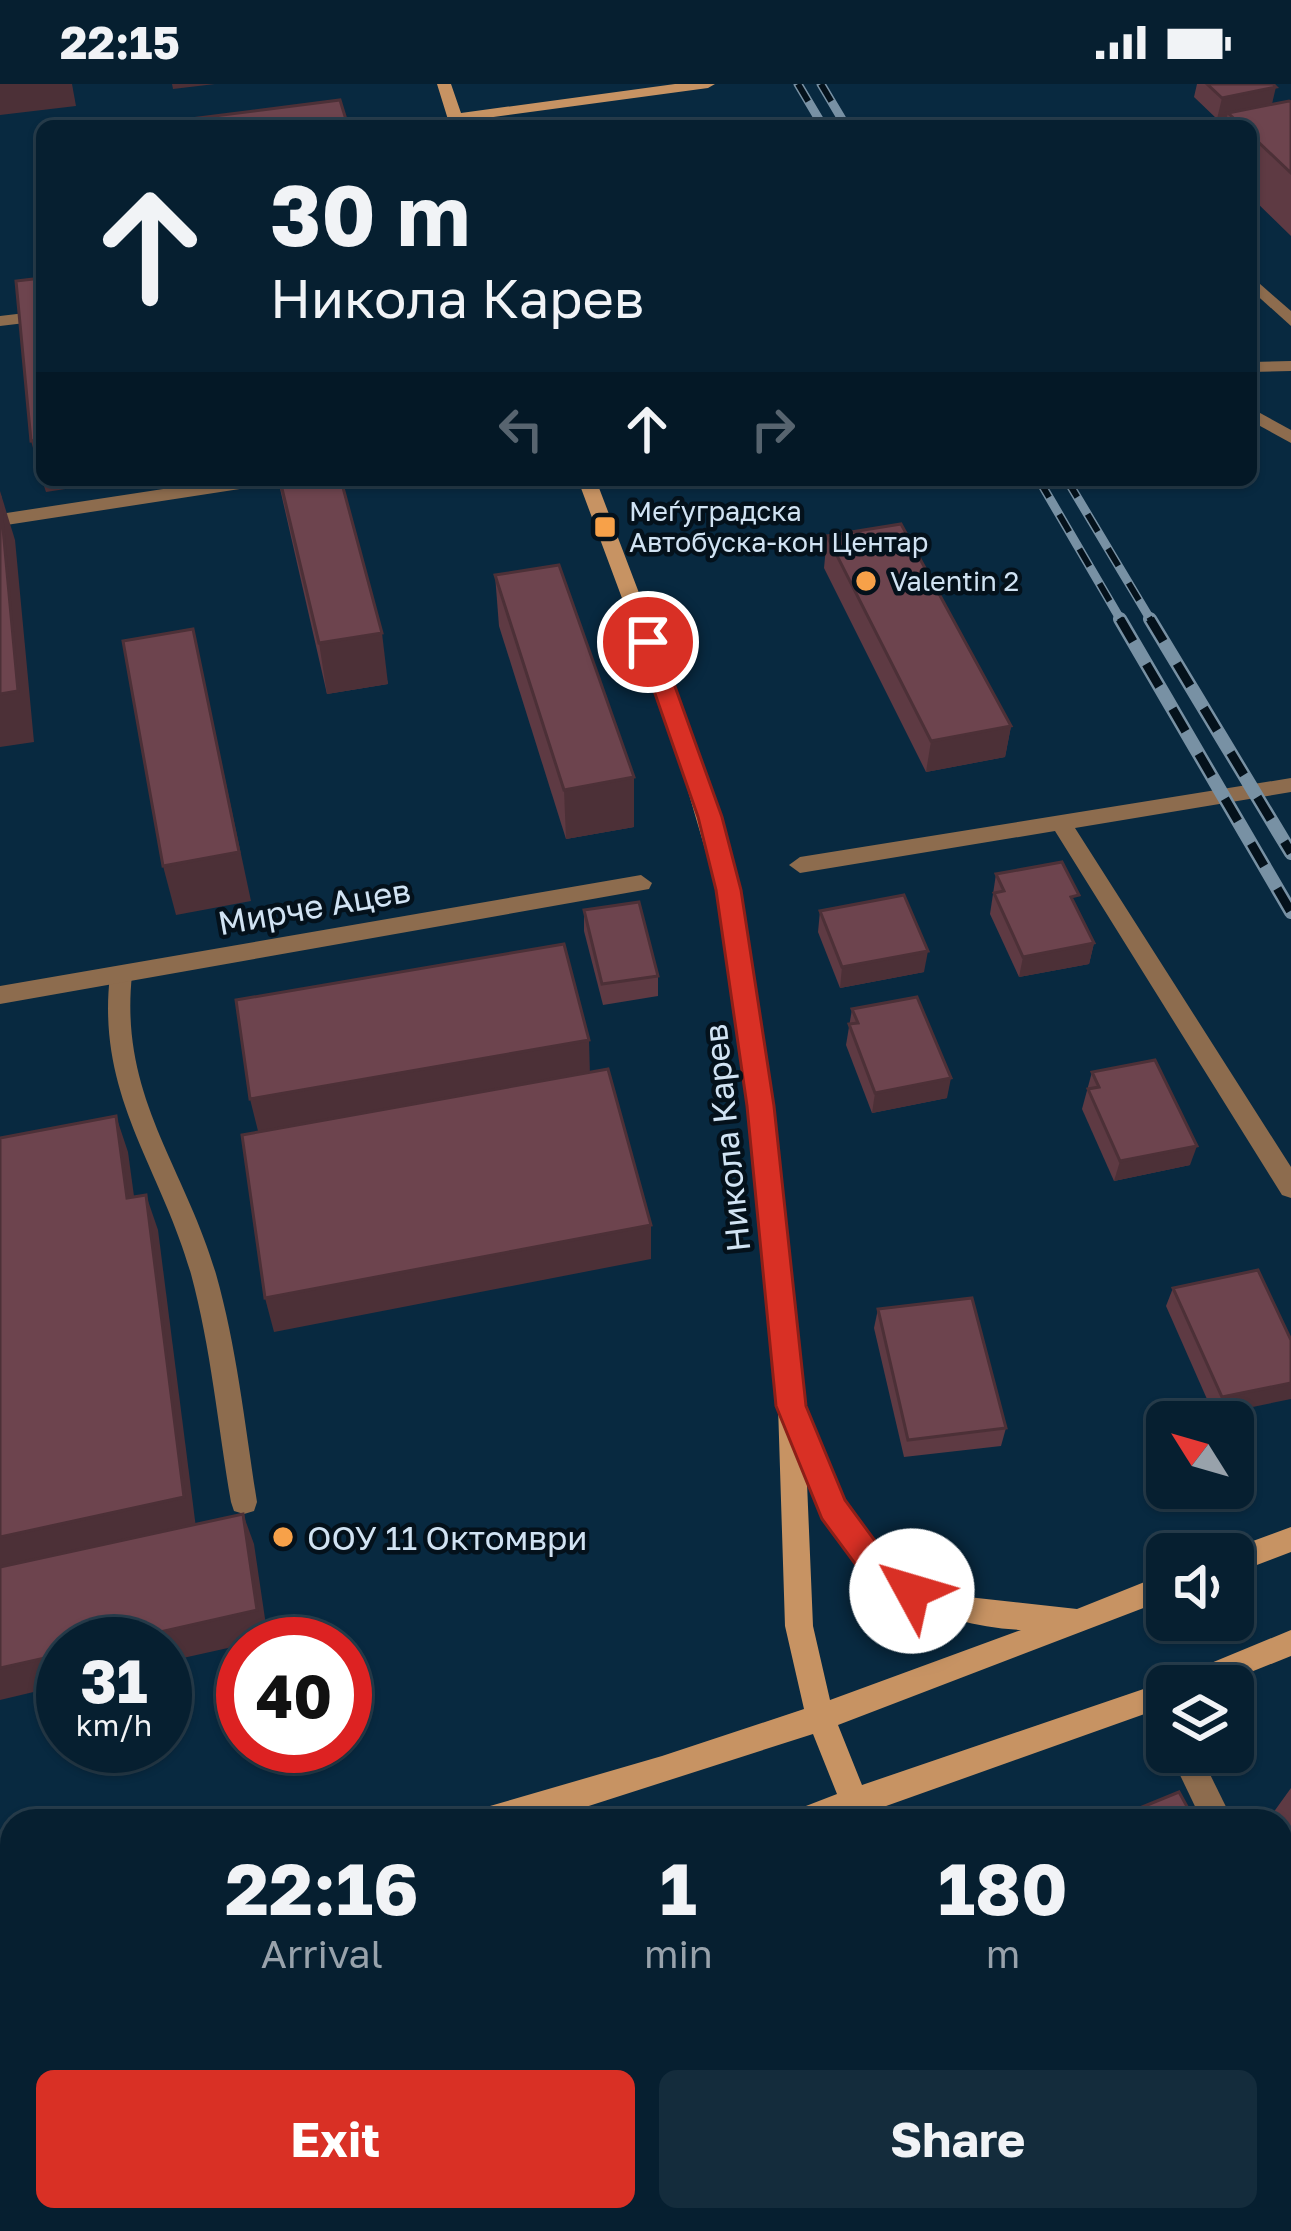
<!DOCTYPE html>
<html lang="en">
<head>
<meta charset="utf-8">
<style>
	:root { --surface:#061f30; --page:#142c3c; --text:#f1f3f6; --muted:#98a2ab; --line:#273d4c; --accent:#d93025 }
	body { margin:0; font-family:"Golos Text",sans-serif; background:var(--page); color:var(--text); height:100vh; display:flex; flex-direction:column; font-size:45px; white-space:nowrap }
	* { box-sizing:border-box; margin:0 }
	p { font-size:39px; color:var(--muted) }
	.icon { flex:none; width:66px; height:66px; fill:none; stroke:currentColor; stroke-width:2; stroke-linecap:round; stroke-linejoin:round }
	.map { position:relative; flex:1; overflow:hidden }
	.drawer { position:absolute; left:0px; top:1725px; width:1293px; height:423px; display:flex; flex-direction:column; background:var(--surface); border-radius:36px 36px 0 0; box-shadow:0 3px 9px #0004,0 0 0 3px var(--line) }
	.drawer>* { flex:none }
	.hud { position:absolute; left:36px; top:36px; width:1221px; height:366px; border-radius:18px; box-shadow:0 3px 9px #0004,0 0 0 3px var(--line); background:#061f30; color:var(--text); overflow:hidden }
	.needle { width:78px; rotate:307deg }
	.fabs { position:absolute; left:1146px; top:1317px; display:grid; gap:24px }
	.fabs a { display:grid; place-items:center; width:108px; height:108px; border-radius:18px; background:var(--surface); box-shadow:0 3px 9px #0004,0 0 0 3px var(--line); font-size:60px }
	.speed { position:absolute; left:36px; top:1533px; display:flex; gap:24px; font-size:60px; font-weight:700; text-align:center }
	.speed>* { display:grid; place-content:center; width:156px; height:156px; border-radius:50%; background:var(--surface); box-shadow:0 3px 9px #0004,0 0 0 3px var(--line); line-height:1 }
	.speed small { font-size:30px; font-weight:400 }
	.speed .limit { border:18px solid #d22; background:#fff; color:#111 }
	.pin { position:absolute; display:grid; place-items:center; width:102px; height:102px; color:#fff; margin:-51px; border:6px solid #fff; border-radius:50%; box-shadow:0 3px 12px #0007 }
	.me { position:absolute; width:132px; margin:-66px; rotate:309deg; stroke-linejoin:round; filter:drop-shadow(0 0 9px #0008) }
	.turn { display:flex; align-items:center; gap:42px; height:252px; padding:0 36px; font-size:54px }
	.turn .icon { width:156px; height:156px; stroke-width:2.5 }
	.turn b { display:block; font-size:84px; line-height:102px }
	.lanes { display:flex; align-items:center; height:114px; padding:0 36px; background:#0003; justify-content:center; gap:60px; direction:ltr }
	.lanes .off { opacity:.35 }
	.eta { display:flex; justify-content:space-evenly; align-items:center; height:204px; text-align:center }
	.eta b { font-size:72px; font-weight:700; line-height:84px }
	.cta { display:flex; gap:24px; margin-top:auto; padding:24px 36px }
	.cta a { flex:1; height:138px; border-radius:18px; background:var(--accent); color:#fff; font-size:48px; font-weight:700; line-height:138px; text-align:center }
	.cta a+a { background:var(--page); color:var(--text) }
	.status { display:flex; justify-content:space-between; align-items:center; height:84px; padding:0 60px; background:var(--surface); direction:ltr }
	.status svg { height:33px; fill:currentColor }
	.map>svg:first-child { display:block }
</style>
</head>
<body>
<div class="status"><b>22:15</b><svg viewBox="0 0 49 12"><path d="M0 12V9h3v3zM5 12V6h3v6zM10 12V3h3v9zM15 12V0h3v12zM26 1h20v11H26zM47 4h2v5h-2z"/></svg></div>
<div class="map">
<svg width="1291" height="2147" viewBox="0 0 1291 2147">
	<rect width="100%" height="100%" fill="#082940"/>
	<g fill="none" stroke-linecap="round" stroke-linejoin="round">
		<g fill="#8d6c4e" fill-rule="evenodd">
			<path d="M121,882L132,891C119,1012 184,1081 216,1190C237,1264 245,1342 257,1418L254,1427L244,1430L234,1427L231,1418C218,1342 211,1264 191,1190C160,1081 96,1012 110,891Z"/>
			<path d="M1154,1599L1167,1608V1650L1157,1646L1140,1613L1144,1603Z"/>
			<path d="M1169,1668H1199L1233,1737H1202Z"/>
			<path d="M1281,1849L1291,1853V1899L1281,1895Z"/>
		</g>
		<g fill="#8d6c4e" fill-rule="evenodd">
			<path d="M1291,22V32L1241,42H1211Z"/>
			<path d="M1251,192L1291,227V242L1251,206Z"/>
			<path d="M42,227V237L0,242V232Z"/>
			<path d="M1291,277V287L1251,288V278Z"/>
			<path d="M1251,324L1291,346V359L1251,337Z"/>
			<path d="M222,396H268L259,402L0,442V430Z"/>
			<path d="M1291,694V708L1075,744L1291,1083V1114L1282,1111L1055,747L800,789L789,781L800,773Z"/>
			<path d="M641,791L652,799L649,805L0,920V902Z"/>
			<path d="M1056,2136H1091L1096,2147H1060Z"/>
		</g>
		<g fill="#c79363" fill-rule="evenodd">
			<path d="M437,0H451L461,29L675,0H715L708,4L464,37L466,42H450Z"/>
			<path d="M578,396H596L687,635L739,806L773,1022L805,1335L830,1390L850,1427L876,1460L905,1486L936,1503L968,1513L1077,1525L1167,1489V1515L838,1641L862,1701L1170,1596L1291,1546V1572L1216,1602H1167V1622L844,1737H788L793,1727L837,1710L813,1650L542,1737H475L480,1727L490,1722L662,1672L804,1625L785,1542L778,1322L749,1022L717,806L667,635ZM807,1399C853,1492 915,1540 1021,1546L830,1616L813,1542Z"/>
			<path d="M1291,1443V1468L1233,1490V1470L1223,1468Z"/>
			<path d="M12,1860V1890L0,1894V1864Z"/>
			<path d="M12,1979V2011L0,2016V1984Z"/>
		</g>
		<defs>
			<g id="rail-far1">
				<path d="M798,0L823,42"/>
				<path d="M821,0L846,42"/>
				<path d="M1039,396L1122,538"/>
				<path d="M1067,396L1152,538"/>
			</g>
			<g id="rail">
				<path d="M1120,535L1291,828"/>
				<path d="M1150,535L1291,769"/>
			</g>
		</defs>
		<use href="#rail-far1" stroke="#7891a4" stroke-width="9"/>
		<use href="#rail" stroke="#7891a4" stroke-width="14"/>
		<use href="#rail-far1" stroke="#04111b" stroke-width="6" stroke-dasharray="20" stroke-linecap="butt"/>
		<use href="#rail" stroke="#04111b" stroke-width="9" stroke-dasharray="26" stroke-linecap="butt"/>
	</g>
	<g fill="#5e3a43">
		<path d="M1197,0H1273L1272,20L1291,18V152L1251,113V42H1225L1227,33L1217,35L1194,13Z"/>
		<path d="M278,396H341L388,600L327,610Z"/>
		<path d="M827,452L1011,642L1005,673L926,688L824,484Z"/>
		<path d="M495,491L634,693V743L566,755L499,542Z"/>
		<path d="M996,790L1076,822L1094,859L1089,880L1019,893L990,830Z"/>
		<path d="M584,826L658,892V912L603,921L584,847Z"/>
		<path d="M820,827L924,888L840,904L818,848Z"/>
		<path d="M852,925L947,1014L872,1029L846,961Z"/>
		<path d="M1092,988L1190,1081L1114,1097L1082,1025Z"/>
		<path d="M1173,1204L1291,1256L1214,1331L1166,1222Z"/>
		<path d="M878,1225L1006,1344L1001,1362L904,1373L874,1244Z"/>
		<path d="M1291,1704V1761L1281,1744V1737H1277L1273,1729Z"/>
	</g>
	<g fill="#4c3037">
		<path d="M0,0H72L76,22L0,31Z"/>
		<path d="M172,0H215L173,5Z"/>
		<path d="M1276,3L1271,24L1228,29L1227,33L1217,35L1222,14Z"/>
		<path d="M42,355V395L31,357Z"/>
		<path d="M42,396H103L104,399L46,408Z"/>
		<path d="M0,407L15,456L34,658L0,663Z"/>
		<path d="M193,545L251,817L176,831L163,782Z"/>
		<path d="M382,549L388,600L327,610L319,559Z"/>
		<path d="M1011,642L1005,673L926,688L931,657Z"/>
		<path d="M634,693V743L566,755L564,706Z"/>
		<path d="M1094,859L1089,880L1019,893L1023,873Z"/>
		<path d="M928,867L924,888L840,904L842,883Z"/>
		<path d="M589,956L590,992L259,1051L250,1015Z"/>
		<path d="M951,994L947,1014L872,1029L875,1009Z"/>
		<path d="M116,1032L128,1068L139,1149L127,1114Z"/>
		<path d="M1197,1062L1190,1081L1114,1097L1120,1077Z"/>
		<path d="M146,1111L158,1146L196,1444L0,1487V1453Z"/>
		<path d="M651,1141V1175L274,1248L265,1214Z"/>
		<path d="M1291,1299V1315L1214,1331L1222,1313Z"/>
		<path d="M243,1430L254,1460L268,1555L165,1578V1560H107Z"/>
		<path d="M63,1570V1601L0,1616V1584Z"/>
	</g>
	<g fill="#6d444e" stroke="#4c3037" stroke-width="3">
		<path d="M1207,0H1273L1276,3L1222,14Z"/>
		<path d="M340,16L348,42H135Z"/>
		<path d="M1289,17L1291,18V89L1251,51V42H1242L1228,29Z"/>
		<path d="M42,194V355L31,357L16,197Z"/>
		<path d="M280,396H341L382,549L319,559Z"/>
		<path d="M0,412L18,607L0,610Z"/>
		<path d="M901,440L1011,642L931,657L827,452Z"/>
		<path d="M559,481L634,693L564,706L495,491Z"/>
		<path d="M193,545L239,768L163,782L123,557Z"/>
		<path d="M1062,778L1079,811L1071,813L1094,859L1023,873L994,809L1004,807L996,790Z"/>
		<path d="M904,811L928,867L842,883L820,827Z"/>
		<path d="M639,818L658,892L602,900L584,826Z"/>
		<path d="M564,860L589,956L250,1015L236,916Z"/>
		<path d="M917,913L951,994L875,1009L849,940L858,939L852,925Z"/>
		<path d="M1155,976L1197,1062L1120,1077L1088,1005L1099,1003L1092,988Z"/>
		<path d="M608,985L651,1141L265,1214L242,1051Z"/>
		<path d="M116,1032L127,1114L146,1111L184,1413L0,1453V1054Z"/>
		<path d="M1258,1186L1291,1256V1299L1222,1313L1173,1204Z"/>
		<path d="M972,1214L1006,1344L908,1356L878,1225Z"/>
		<path d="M243,1430L257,1526L107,1560H63V1570L0,1584V1483Z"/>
		<path d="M1179,1708L1195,1737H1108Z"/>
	</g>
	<path fill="#d93025" stroke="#8d1f18" stroke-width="3" d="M648,551L659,558L722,733L741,806L774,1022L806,1322L845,1416L878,1461L923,1497L928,1507L923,1517L912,1522L856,1481L822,1435L776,1322L747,1022L716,806L698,733L637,558Z"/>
	<g fill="#f7a149" stroke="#04111b" stroke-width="4.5">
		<rect x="593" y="431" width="24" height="24" rx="6"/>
		<circle cx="866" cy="497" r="12"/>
		<circle cx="283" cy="1453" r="12"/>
	</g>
	<g text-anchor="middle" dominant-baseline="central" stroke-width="9" stroke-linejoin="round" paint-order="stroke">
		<g font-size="27" fill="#d1e3f3" stroke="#04111b" text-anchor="start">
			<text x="629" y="427">Меѓуградска<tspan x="629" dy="31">Автобуска-кон Центар</tspan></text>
			<text x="890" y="497">Valentin 2</text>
		</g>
		<g font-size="33" fill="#d1e3f3" stroke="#04111b">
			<text transform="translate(314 822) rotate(-10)">Мирче Ацев</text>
			<text transform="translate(726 1054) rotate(-96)">Никола Карев</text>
		</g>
		<g font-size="33" fill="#d1e3f3" stroke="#04111b" text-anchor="start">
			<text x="307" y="1453">ООУ 11 Октомври</text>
		</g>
	</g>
</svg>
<div class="fabs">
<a><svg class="needle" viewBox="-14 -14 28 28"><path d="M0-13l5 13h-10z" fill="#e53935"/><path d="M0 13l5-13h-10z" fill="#98a2ab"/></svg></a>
<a><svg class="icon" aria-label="sound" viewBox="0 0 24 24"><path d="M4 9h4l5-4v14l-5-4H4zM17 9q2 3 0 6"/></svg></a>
<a><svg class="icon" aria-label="layers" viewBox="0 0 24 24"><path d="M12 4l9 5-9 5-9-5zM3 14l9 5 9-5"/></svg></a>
</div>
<div class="speed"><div>31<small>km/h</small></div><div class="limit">40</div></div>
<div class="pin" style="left:648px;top:558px;background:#d93025"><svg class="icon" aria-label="arrive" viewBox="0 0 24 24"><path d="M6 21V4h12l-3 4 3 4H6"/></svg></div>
<svg class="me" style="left:912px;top:1507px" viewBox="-20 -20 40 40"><circle r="19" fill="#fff"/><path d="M0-13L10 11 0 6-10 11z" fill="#d93025"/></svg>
<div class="hud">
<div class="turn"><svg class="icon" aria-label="ahead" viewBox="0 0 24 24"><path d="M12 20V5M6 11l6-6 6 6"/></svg><div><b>30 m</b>Никола Карев</div></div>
<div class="lanes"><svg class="icon off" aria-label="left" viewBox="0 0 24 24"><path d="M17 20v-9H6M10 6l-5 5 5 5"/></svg><svg class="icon" aria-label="ahead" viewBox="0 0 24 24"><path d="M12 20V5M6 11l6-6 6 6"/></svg><svg class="icon off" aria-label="right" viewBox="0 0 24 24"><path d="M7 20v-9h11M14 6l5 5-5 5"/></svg></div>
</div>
<section class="drawer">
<div class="eta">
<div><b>22:16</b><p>Arrival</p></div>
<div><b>1</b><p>min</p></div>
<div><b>180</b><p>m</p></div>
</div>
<div class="cta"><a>Exit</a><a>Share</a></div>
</section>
</div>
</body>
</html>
